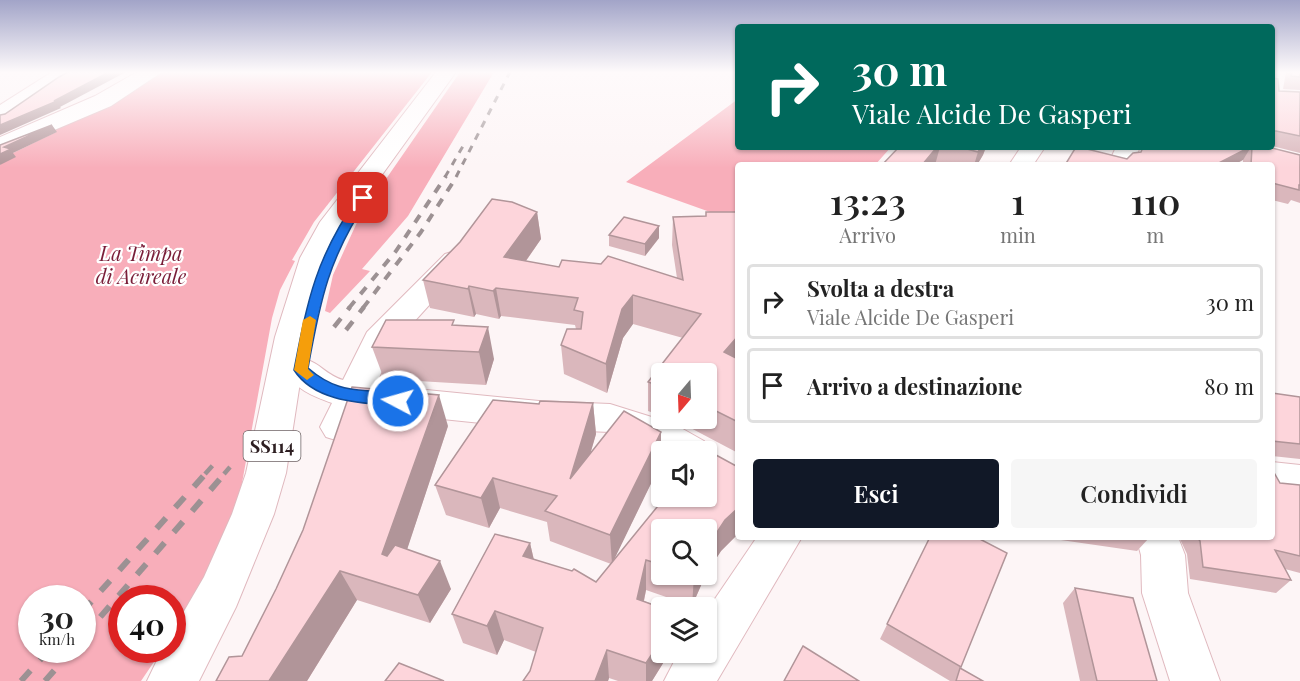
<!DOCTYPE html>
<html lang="it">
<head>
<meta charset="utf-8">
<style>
	:root { --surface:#fff; --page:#f6f6f6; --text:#222; --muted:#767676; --line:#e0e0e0; --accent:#111827 }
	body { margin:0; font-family:"Playfair Display",serif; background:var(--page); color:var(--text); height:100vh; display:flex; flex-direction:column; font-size:22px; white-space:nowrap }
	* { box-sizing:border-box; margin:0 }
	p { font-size:20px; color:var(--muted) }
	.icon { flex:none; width:33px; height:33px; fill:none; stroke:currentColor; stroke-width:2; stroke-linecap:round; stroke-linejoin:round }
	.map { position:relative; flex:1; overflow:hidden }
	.details { position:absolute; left:735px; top:162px; width:540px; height:378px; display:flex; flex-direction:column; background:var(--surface); border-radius:6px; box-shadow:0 2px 4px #0004 }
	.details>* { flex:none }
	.top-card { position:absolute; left:735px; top:24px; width:540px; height:126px; border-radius:6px; box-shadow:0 2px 4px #0004; background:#00695c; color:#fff; overflow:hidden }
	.needle { width:39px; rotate:199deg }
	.fabs { position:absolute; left:651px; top:363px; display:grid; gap:12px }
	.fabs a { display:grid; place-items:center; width:66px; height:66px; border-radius:6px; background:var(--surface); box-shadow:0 2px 4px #0004; font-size:30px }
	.speed { position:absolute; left:18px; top:585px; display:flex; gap:12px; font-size:30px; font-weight:700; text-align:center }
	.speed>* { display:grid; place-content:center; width:78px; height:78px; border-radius:50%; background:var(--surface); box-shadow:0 2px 4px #0004; line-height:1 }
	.speed small { font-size:15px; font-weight:400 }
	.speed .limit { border:9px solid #d22; background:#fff; color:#111 }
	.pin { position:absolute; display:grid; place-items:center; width:51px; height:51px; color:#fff; margin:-26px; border-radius:12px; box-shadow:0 3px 9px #0006 }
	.me { position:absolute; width:66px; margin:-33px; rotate:276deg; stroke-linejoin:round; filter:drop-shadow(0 0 4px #0008) }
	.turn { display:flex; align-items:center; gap:21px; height:126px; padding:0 18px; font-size:27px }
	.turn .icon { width:78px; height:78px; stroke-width:2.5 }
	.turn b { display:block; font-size:42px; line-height:51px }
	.eta { display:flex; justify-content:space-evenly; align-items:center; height:102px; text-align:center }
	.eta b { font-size:36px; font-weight:600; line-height:42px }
	.action { display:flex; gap:12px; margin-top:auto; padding:12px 18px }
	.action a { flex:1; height:69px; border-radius:6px; background:var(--accent); color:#fff; font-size:24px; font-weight:600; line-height:69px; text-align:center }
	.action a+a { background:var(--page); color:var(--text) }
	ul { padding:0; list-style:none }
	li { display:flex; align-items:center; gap:18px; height:75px; margin:0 12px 9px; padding:0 6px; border:3px solid var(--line); border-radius:6px }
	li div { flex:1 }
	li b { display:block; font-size:22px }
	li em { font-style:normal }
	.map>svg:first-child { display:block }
</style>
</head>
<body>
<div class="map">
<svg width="1300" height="681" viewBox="0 0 1300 681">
	<rect width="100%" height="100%" fill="#fdf5f6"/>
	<g fill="#f8aeba" fill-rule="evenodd">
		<path d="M139,72H432L314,222L292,260L295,261L280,290L272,318L238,505L195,596L173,633L172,598H122V650H162L141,681H0V165L9,155L56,132L44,129ZM32,598H82V650H32Z"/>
		<path d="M460,72H494L408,216L362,269L370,271L330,313L325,311L333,275L359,218Z"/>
		<path d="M738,99V147H891L875,165H738V222L626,182Z"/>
	</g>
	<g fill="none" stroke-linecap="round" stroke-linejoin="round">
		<defs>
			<g id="minor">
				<path d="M52,72H76L8,119L0,121V105Z"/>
				<path d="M137,72H162L111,106L0,153V137L95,96Z"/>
				<path d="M1021,147H1045L1033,165H1009Z"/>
				<path d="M1116,147H1140L1132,165H1108Z"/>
				<path d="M455,251L465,254L470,260L393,345L376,385L539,401L610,404L674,424L704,441L709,452L706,457V452L662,453L648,444L610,432L539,429L365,411L352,437L339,441L326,437L320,427L332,403C312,396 295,389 284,370L289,361C316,353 320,373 343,380L367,332L445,254Z"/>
				<path d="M1272,462L1300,465V499L1272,494Z"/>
				<path d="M757,537H802L717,681H664L679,652H706V612Z"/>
				<path d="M1136,537H1178L1185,555L1188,593L1220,681H1170L1142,593L1141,555Z"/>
			</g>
			<path id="major" d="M436,72H456L343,229L328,258L307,337L286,473L274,514L236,607L199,681H147L162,650H172V632L204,577L232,514L246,473L275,337L300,258L320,222Z"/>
		</defs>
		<use href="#minor" stroke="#e0b9bf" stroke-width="2"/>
		<use href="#major" stroke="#e0b9bf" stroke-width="2"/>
		<use href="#minor" fill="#fff" fill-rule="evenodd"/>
		<use href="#major" fill="#fff" fill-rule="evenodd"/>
		<g stroke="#9c9193" stroke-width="3" stroke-dasharray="7 7" stroke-linecap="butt">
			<path d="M445,177L466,141"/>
			<path d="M456,177L510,72"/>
		</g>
		<g stroke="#9c9193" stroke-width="4" stroke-dasharray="9 9" stroke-linecap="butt">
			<path d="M349,308L396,251L446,176"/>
			<path d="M363,308L421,232L457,176"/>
		</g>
		<g stroke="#9c9193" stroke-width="4.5" stroke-dasharray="11 11" stroke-linecap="butt">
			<path d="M334,327L350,307"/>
			<path d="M346,330L364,307"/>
			<path d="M205,474L215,463"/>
			<path d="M224,474L230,467"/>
		</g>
		<g stroke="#9c9193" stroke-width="6" stroke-dasharray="14 14" stroke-linecap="butt">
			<path d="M82,612L207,472"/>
			<path d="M82,638L226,472"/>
			<path d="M21,681L49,650"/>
			<path d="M45,681L72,650"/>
		</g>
	</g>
	<g fill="#dab7bc">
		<path d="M1286,72H1300V90L1283,89Z"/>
		<path d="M1272,78L1279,91L1300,92V153L1272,146Z"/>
		<path d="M899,147H986L983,155L977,165H882Z"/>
		<path d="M1143,147H1268L1300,155V203L1291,200L1288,204L1272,200V165H1243V160L1127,159L1141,152Z"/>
		<path d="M537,212L541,239L526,261L559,267L677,278L672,245L673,217L706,216L738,212V453L685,425L669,418H706V374H662V416L648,411V382L683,338L633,324L623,338L607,393L564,374L561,345L576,329L575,325L501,316L499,319L476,314L474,317L430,308L423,280Z"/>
		<path d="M659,226V238L645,256L609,246V235Z"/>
		<path d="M455,325L494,359L486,385L384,379L372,347Z"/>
		<path d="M1272,393L1300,397V459L1272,456Z"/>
		<path d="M493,400L539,404L540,401L593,403L596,434L590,454L624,411L661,432V463L613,561L666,496H706V452H703L705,449L738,467V534L721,551L706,574V530H662V574H706L692,606L646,590L644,601L662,608V652H670L652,681H618L609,678L608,681H523L530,671L536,652L504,640L497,655L463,643L452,614L495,534L530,543L534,560L572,571L574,569L596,582L611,564L550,541L547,522L500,508L489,528L446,515L435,485Z"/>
		<path d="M448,426L407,549L451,589L430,623L357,600L307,681H216L242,656Z"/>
		<path d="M1280,483L1300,485V573L1285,569L1291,580L1276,593L1190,579L1187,554L1179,537H1272Z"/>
		<path d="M930,537L961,667L960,668L983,681H950L880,639Z"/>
		<path d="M1040,537H1148L1149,538L1137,551Z"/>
		<path d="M1075,588L1157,681H1080L1063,603Z"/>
	</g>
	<g fill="#b19599">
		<path d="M109,72H126L60,107L61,108L0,135V125L54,101Z"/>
		<path d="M52,125L57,132L13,153L16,157L0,165V154L4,147Z"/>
		<path d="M937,147H940L935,165H922Z"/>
		<path d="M981,147H986L983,155L977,165H974L978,152Z"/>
		<path d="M1250,147H1251L1243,160L1234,165H1215Z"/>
		<path d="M537,212L541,239L509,285L504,257Z"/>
		<path d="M659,226V238L645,256V244Z"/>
		<path d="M469,286L476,314L474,317L468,289Z"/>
		<path d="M496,288L501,316L499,319L493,291Z"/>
		<path d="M633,295V324L623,338L607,393L606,364L622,309Z"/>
		<path d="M488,327L494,359L486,385L479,352Z"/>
		<path d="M738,336V360L724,352Z"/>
		<path d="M439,395L448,426L396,583L382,554Z"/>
		<path d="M593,403L596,434L574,510L570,479Z"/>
		<path d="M661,432V463L612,564L610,535Z"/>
		<path d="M493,478L500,508L489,528L481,498Z"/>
		<path d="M738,508V534L721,551L706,574V549L709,544L725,520Z"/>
		<path d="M530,543L537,574L523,556Z"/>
		<path d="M646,560V590L638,628L637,599Z"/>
		<path d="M440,561L451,589L430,623L418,595Z"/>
		<path d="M340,571L357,600L307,681H269Z"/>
		<path d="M695,574H706L692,606L694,576Z"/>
		<path d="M495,611L504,640L497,655L487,626Z"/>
		<path d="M662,639V652H670L652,681H646V663Z"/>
		<path d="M607,650L609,678L608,681H595Z"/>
	</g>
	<g fill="#fdd5db" stroke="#b19599" stroke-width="1.5">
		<path d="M68,72H109L54,101H57L0,125V115L5,114L59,77Z"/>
		<path d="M1292,72H1300V77L1291,76Z"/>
		<path d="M1272,78L1278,79L1279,91L1300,92V136L1276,131H1272Z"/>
		<path d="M52,125L4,147L11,149L0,154V145Z"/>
		<path d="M899,147H937L922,165H882Z"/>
		<path d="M960,147H981L978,152Z"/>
		<path d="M1076,147H1079L1127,159L1133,153L1141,152L1143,147H1250L1215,165H1065Z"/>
		<path d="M1252,147H1268L1300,155V185H1299V190L1272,183V165H1251Z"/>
		<path d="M492,199L512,202L537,212L504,257L559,267L562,260L601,264L608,256L683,280L673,217L706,216V212H738V336L724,352L738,359V422L706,406V374H662V387L648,382L701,314L633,295L622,309L606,364L561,345L567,329H581L583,312L574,310L578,298L496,288L493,291L469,286L468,289L423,280L460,242Z"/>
		<path d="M624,217L659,226L645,244L609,235Z"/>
		<path d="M386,320H454L452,325L488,327L479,352L372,347Z"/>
		<path d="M352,387L439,395L382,554L387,556L395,545L440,561L418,595L340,571L269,681H216L229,657L242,656L276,589L303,530Z"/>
		<path d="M1272,393L1300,397V444L1272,441Z"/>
		<path d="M493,400L539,404L540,401L593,403L570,479L624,411L661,432L610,535L545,511L557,496L493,478L481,498L435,485Z"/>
		<path d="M705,449L738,467V508L725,520L706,549V530H662V565L646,560L637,599L662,608V639L646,663L607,650L595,681H523L530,671L543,628L495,611L487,626L452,614L495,534L530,543L523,556L572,571L574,569L596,582L666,496H706V452H703Z"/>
		<path d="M1272,469L1280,483L1300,485V556L1275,550L1291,580L1203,567L1200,541L1197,537H1272Z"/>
		<path d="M930,537H976L1007,553L961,667L887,624Z"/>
		<path d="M1075,588L1133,598L1157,681H1097Z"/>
		<path d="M803,646L859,681H784Z"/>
		<path d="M399,663L444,681H385Z"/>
		<path d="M960,668L983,681H956Z"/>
	</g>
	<linearGradient id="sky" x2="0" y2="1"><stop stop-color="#a2a4c8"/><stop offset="0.43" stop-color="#fefafb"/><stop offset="1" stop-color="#fefafb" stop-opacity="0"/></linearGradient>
	<rect width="1300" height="168" fill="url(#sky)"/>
	<path fill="#1a73e8" stroke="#114b97" stroke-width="1.5" d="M359,196L369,198C329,256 320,301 308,368C344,399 365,385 404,397L406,401L398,406C364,403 315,403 294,370C308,298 316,257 359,196Z"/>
	<path fill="#f59e0b" d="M310,316L316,320L308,369L314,375L307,380L294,370L303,320Z"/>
	<g text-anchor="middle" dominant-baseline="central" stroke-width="4.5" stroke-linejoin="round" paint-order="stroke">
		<rect fill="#fff" stroke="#6d6264" stroke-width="1.5" x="243.5" y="431" width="57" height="30" rx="4.5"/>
		<g font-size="18" font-weight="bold" fill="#2e1f22">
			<text x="272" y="446">SS114</text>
		</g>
		<g font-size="20" font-style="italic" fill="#791d38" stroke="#fff">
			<text x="141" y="252">La Timpa<tspan x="141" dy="23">di Acireale</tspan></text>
		</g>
	</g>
</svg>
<div class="fabs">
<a><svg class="needle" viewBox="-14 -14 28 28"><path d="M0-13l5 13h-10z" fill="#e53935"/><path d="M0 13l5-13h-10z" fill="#767676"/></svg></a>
<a><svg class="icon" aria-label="sound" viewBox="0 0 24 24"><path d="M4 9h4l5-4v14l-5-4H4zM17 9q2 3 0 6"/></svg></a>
<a><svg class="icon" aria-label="search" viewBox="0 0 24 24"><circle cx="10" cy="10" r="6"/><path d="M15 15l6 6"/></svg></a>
<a><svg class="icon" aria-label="layers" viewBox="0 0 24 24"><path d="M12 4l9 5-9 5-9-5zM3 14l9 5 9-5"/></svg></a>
</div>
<div class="speed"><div>30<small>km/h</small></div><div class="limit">40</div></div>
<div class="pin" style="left:363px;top:198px;background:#d93025"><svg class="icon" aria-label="arrive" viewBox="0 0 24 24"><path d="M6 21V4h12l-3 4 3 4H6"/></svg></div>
<svg class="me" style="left:398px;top:401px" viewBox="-20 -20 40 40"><circle r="17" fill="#1a73e8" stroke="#fff" stroke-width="3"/><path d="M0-11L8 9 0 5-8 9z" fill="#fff"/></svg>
<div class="top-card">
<div class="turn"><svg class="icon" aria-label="right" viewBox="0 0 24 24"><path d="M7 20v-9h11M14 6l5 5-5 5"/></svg><div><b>30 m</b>Viale Alcide De Gasperi</div></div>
</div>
<section class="details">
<div class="eta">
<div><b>13:23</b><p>Arrivo</p></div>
<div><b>1</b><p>min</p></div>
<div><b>110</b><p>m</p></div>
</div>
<ul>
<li><svg class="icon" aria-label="right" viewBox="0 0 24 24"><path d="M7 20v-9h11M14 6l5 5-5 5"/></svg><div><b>Svolta a destra</b><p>Viale Alcide De Gasperi</p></div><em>30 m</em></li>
<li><svg class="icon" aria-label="arrive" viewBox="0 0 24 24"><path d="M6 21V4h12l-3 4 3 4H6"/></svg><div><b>Arrivo a destinazione</b></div><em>80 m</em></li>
</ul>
<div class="action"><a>Esci</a><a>Condividi</a></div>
</section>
</div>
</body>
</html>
